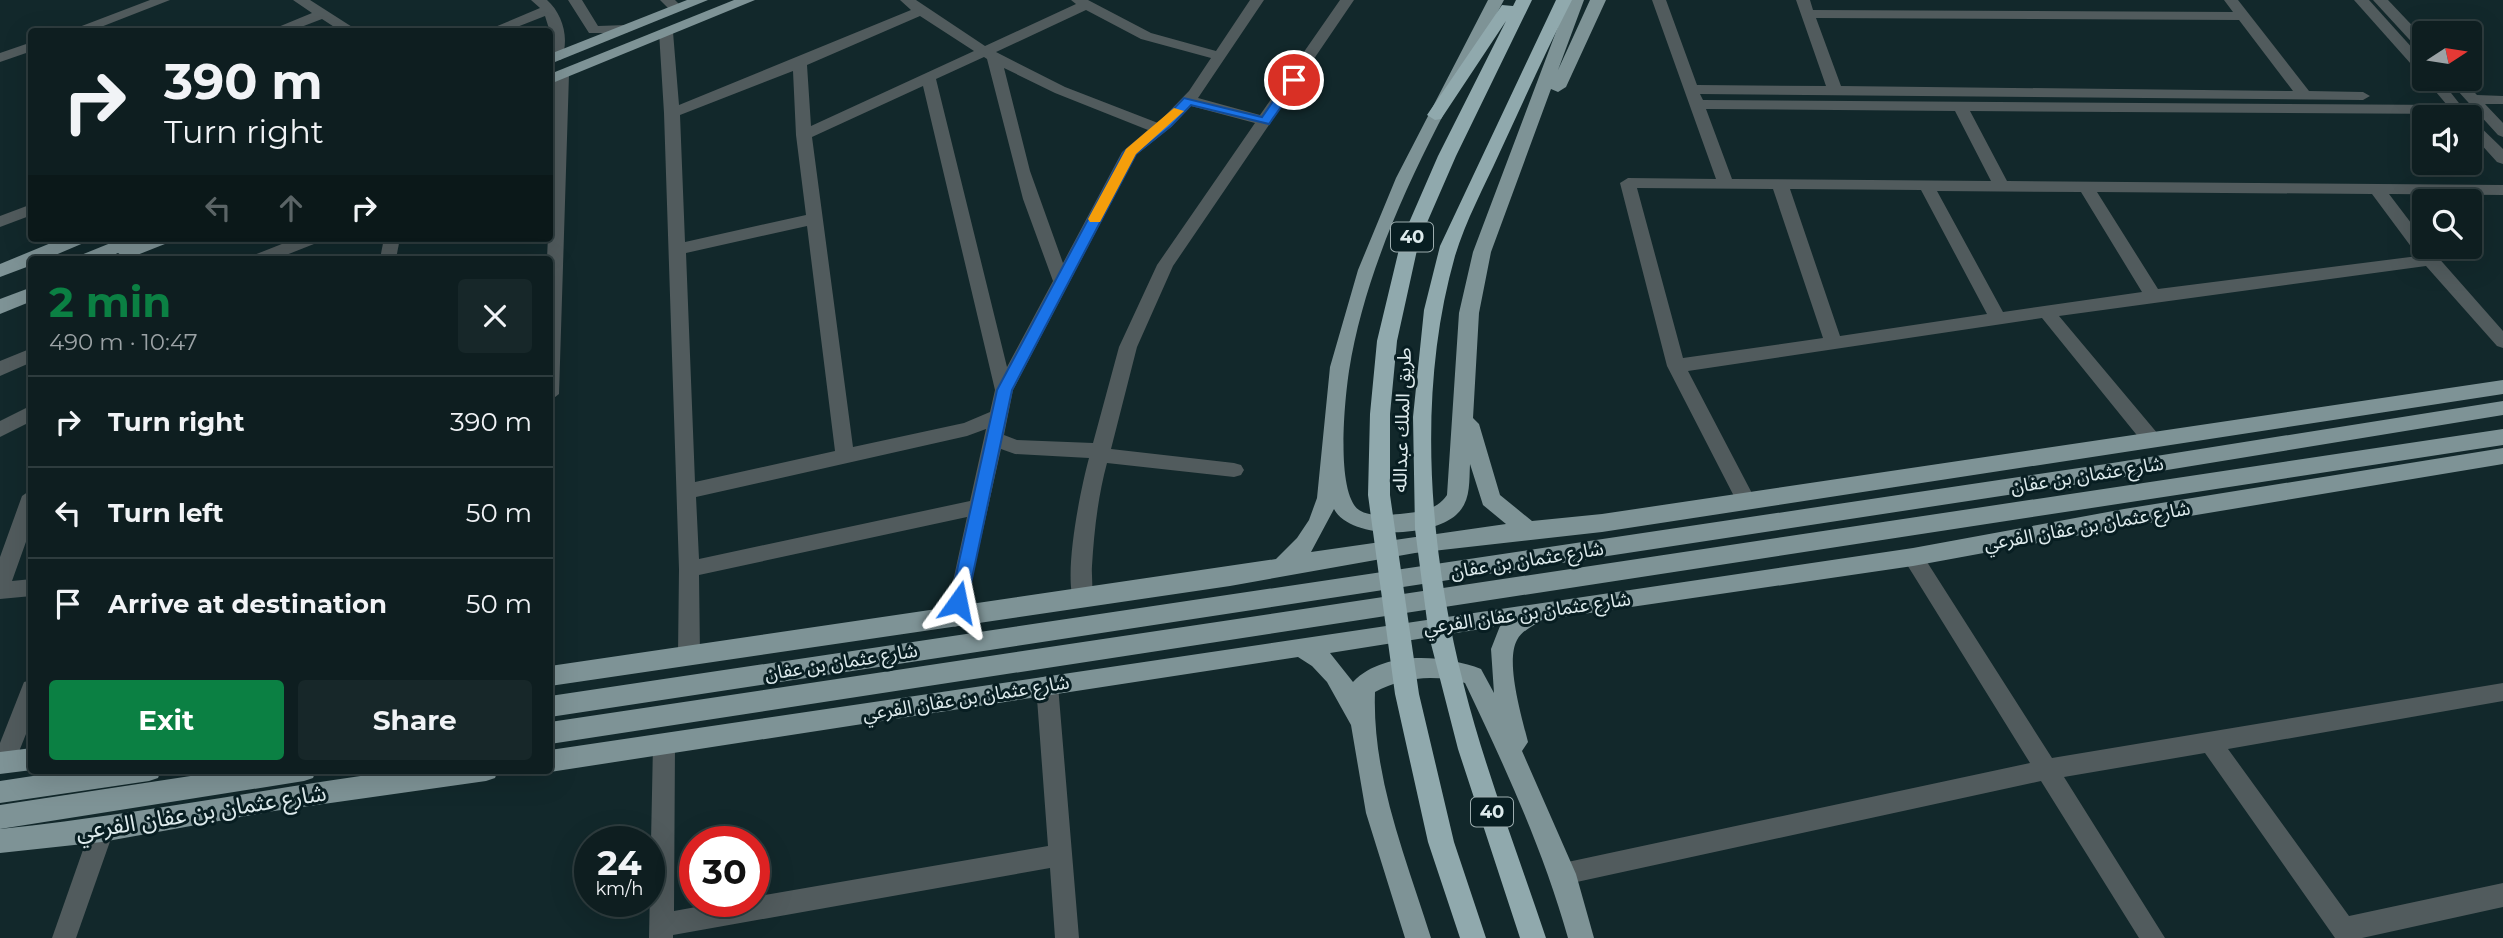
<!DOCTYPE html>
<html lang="en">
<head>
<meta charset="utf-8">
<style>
	:root { --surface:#0e1e20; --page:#172729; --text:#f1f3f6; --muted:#9ba2a5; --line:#2e3c3e; --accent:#0b8043 }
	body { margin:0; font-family:Montserrat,"Noto Sans Arabic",sans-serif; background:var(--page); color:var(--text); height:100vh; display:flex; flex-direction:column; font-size:26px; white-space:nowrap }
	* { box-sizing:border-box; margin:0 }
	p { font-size:23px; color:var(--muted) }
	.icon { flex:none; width:38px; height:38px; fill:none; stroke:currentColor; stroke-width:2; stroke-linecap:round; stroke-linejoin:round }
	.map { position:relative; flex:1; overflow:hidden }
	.side { position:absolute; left:28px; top:256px; width:525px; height:518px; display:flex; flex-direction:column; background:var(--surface); border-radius:7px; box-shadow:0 7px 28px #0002,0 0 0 2px var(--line) }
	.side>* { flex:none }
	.hud { position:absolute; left:28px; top:28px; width:525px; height:214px; border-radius:7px; box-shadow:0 7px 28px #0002,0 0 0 2px var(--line); background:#0e1e20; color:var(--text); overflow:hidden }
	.needle { width:46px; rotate:78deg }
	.fabs { position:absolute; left:2412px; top:21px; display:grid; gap:14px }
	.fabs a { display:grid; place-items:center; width:70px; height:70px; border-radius:7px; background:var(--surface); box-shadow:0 7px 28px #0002,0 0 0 2px var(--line); font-size:35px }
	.speed { position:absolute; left:574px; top:826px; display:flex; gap:14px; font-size:35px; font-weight:700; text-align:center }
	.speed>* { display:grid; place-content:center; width:91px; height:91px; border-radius:50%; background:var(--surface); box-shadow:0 7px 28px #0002,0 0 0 2px var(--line); line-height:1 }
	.speed small { font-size:18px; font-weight:400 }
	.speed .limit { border:10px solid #d22; background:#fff; color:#111 }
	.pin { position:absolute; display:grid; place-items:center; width:60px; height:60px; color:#fff; margin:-30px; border:4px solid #fff; border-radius:50%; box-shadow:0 2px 7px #0007 }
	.me { position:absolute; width:77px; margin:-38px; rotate:12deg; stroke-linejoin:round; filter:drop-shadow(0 0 5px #0008) }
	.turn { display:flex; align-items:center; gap:24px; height:147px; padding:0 21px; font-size:32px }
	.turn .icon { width:91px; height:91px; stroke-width:2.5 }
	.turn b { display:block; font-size:49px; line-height:60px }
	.lanes { display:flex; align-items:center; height:66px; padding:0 21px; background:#0003; justify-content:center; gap:35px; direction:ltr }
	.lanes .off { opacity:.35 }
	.round { display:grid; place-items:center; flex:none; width:74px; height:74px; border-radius:7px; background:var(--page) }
	.overview { display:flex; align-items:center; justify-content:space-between; height:119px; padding:0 21px }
	h1 { font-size:42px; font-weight:700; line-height:52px; color:var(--accent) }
	.button { display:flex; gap:14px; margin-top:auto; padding:14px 21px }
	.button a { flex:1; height:80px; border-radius:7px; background:var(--accent); color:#fff; font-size:28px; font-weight:700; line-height:80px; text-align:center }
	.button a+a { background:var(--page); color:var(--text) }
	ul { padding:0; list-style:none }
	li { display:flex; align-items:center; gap:21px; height:91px; padding:0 21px; border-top:2px solid var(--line) }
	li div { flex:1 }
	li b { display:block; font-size:26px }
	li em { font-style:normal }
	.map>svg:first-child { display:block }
</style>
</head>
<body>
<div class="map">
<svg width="2503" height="938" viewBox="0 0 2503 938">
	<rect width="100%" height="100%" fill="#12282b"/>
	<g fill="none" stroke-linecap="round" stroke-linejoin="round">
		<g fill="#515b5d" fill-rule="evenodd">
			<path d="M150,0H170L88,32H66Z"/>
			<path d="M293,0H310L360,32H342L322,19L288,32H266L312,13Z"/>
			<path d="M531,0H547C563,14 570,40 561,60L550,58V32L545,16L504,32H483L540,8Z"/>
			<path d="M568,0H582L598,26L626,25L633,29L626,33H589Z"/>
			<path d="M660,0H675L684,9L672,12Z"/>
			<path d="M900,0H916L985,46L1076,4L1071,0H1088L1151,33L1216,51L1250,0H1264L1198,98L1260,115L1340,0H1354L1173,266L1137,347L1111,449L1234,463L1241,465L1244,470L1241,475L1234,477L1107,463C1098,496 1094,532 1092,566C1091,579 1095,593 1089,604L1082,607L1075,604C1062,578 1081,487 1089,458L1015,454L1001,449L962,624L955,627L948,624L945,618L967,517L699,575L700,655L697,661L689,664L681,661L678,655L679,569L664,113L659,32L666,28L673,32L679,105L911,10ZM1086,10L1141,39L1211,58L1189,91L1158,123L1065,87L996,52ZM920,16L974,51L811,126L807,65ZM984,57L987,59L1023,199L1053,281L1007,367L936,79ZM1004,68L1055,93L1148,130L1122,152L1063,263L1030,171ZM793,71L796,135L806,215L685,242L680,115ZM923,86L995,390L990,412L964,423L853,447L812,137ZM1191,106L1255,123L1157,265L1119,347L1093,443L1017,440L1004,435L1013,390L1136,155L1171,127ZM807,226L835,451L695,482L686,253ZM986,429L970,501L699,559L696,497L967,436Z"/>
			<path d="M1652,0H1666L1697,85L1826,86L1796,0H1810L1813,10L2233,12L2224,0H2238L2309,91L2363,92L2370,96L2363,100L1700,94L1703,100L2447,105L2425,79H2440L2470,117L2503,149V164L2497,162L2469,131V117L2455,114L1970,111L2007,181L2503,185V195L2389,194L2424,240V247H2429L2503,331V348L2497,346L2426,266L2059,316L2158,434L2160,439L2151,446L2144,444L2042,318L1688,371L1755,499L1752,504H1738L1667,366L1620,183L1628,178L1716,179ZM1816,18L2239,20L2293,91L1841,86ZM1706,109L1955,111L1991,181L1732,179ZM1637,188L1773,189L1823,338L1683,358ZM1790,189L1921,190L1987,314L1840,336ZM1937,191L2081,192L2142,292L2003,312ZM2097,192L2372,194L2418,256L2158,289Z"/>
			<path d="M2354,0H2369L2424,61V74L2419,73Z"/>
			<path d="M2373,0H2388L2424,38V51L2419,50Z"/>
			<path d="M32,42V51L0,62V53Z"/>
			<path d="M562,70L569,74L559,394L550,401V259H547L555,74Z"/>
			<path d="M2447,79H2462L2477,95L2503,96V104H2485L2503,123V137L2498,135Z"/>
			<path d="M32,204V215L0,227V216Z"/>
			<path d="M297,238H321L319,242L276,259H252L254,255Z"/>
			<path d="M384,238H400L396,259H380Z"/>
			<path d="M32,348V362L0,376V361Z"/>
			<path d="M32,405V421L0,437V421Z"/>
			<path d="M32,489V525L12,581L32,579V596L0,599V557L22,496Z"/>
			<path d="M1913,549L1920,551L2052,758L2503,683V701L2228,749L2349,916L2503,883V907L2362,938H2335L2205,753L2064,777L2165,938H2139L2041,781L1563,885L1555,882L1551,874L1555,866L1563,863L2030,763L1906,563L1903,557L1906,551Z"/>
			<path d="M1047,676L1055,678L1058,685L1079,938H1055L1050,868L673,935V938H649L653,745L656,738L664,735L672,738L675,745L674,911L729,901H754V897L1048,846L1036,685L1039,678Z"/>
			<path d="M32,680V719L12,769L4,772L0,771V743L24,682Z"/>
			<path d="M102,819L110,822L114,830L76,938H52L90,830L94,822Z"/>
		</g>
		<g fill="#7e9396" fill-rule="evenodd">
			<path d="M687,0H708L550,64V54Z"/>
			<path d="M734,0H755L550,84V74Z"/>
			<path d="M1488,0H1504C1443,116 1370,239 1349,371C1345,398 1335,492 1359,510C1369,517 1388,515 1400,514C1419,512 1436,511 1447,495L1459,313L1473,252L1568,0H1584L1558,70L1590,0H1606L1566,87L1558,92L1551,89L1491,252L1479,313L1473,418L1479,424L1500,495L1532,521L1602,514L2503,380V394L1602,532L1415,553L1230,586L550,686V666L1276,559L1297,538L1309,520L1317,498L1330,367L1358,270L1396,178ZM1470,464L1483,505L1506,524L1311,552L1334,509C1351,541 1432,537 1456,515C1471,502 1469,483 1470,464Z"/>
			<path d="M63,238H89L86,242L46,259H32V265L0,277V264Z"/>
			<path d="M123,238H173L170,242L127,259L118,253L104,259H78L81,255Z"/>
			<path d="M32,287V301L0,314V299Z"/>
			<path d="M2503,401V415L2106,480L550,717V696L2106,464Z"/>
			<path d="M2503,429V445L550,744V722Z"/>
			<path d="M2503,448V464L2124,527L1913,566L1542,620C1534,626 1522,630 1517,640C1505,662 1522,718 1528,742L1522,751L1576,874L1594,938H1568C1543,849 1505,767 1465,683C1435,674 1402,677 1375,692C1372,777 1406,858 1431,938H1405L1366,813L1351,725L1327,682L1312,666L1298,657L550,772L544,770H550V750L1913,548L2124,509ZM1500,626L1491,649L1494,693L1481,669C1444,655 1384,650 1353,682L1330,653Z"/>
			<path d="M32,748V770L0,774V752Z"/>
			<path d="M72,770H161L158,778L149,781L0,803V781Z"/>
			<path d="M230,770H316L313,778L304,781L0,829V805Z"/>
			<path d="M403,770H498L495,778L486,781L274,811L102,842L0,853V829C135,815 268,788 403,770Z"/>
		</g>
		<g fill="#90a9ad" fill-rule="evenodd">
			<path d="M1516,0H1532L1456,156L1419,241L1397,341L1390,414V495L1419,694L1454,842L1486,938H1460L1428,842L1395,694L1368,495L1370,414L1377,341L1401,241L1438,156L1506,21L1441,119L1435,120L1427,115L1502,5L1513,6Z"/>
			<path d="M1556,0H1572C1546,51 1523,102 1499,154C1484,187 1466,220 1455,256C1416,393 1429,550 1464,686C1486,772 1518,854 1546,938H1520L1458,749L1429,636L1415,529L1413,417L1424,310L1440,246Z"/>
		</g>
	</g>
	<path fill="#1a73e8" stroke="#114b97" stroke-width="2" d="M1290,77L1300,80L1269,124L1191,105L1171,126L1136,154L1012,390L967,602L965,607H952L950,602L997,390L1124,152L1162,121L1184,98L1262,117Z"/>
	<path fill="#f59e0b" d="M1174,108L1184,111L1136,154L1100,222H1090L1088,219L1126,149Z"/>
	<g text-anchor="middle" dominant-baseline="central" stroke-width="6" stroke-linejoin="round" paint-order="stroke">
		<g fill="#081e22" stroke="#9dadaf" stroke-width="2">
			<rect x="1391" y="222.5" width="42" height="29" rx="5"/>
			<rect x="1471" y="797.5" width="42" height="29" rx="5"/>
		</g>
		<g font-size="18" font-weight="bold" fill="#ddeaec">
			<text x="1412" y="237">40</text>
			<text x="1492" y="812">40</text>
		</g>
		<g font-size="19" fill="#ddeaec" stroke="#081e22">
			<text transform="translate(1402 420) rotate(-88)">طريق الملك عبدالله</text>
			<text transform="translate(2087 475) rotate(-9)">شارع عثمان بن عفان</text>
			<text transform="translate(2087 526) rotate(-10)">شارع عثمان بن عفان الفرعي</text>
			<text transform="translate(1527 560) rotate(-9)">شارع عثمان بن عفان</text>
			<text transform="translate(1527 613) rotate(-8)">شارع عثمان بن عفان الفرعي</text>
			<text transform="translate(841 662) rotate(-9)">شارع عثمان بن عفان</text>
			<text transform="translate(966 698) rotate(-9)">شارع عثمان بن عفان الفرعي</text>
		</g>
		<g font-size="23" fill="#ddeaec" stroke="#081e22">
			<text transform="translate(201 812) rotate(-9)">شارع عثمان بن عفان الفرعي</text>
		</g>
	</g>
</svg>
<div class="fabs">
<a><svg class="needle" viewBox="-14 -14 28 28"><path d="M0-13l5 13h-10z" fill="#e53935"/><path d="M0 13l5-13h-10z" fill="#9ba2a5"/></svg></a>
<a><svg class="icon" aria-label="sound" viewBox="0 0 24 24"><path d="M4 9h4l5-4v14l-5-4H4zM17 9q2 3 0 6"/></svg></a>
<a><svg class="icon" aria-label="search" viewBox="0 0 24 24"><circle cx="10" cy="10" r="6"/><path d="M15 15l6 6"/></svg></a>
</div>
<div class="speed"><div>24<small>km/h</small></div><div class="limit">30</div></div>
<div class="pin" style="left:1294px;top:80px;background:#d93025"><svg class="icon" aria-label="arrive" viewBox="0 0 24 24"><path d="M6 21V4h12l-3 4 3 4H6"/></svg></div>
<svg class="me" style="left:958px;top:602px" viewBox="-20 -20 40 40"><path d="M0-17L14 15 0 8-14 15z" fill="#1a73e8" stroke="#fff" stroke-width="4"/></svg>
<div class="hud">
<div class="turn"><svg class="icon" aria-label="right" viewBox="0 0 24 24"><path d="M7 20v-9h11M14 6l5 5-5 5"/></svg><div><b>390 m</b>Turn right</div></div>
<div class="lanes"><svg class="icon off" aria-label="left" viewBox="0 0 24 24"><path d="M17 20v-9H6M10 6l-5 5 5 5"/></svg><svg class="icon off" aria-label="ahead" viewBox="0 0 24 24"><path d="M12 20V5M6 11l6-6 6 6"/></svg><svg class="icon" aria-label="right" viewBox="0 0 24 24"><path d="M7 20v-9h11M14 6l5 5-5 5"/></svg></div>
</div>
<section class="side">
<div class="overview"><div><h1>2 min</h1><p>490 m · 10:47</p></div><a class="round"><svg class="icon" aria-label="close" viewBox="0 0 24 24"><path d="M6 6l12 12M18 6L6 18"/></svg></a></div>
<ul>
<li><svg class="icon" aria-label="right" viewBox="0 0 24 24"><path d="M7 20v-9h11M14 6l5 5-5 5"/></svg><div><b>Turn right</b></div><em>390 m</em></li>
<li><svg class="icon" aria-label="left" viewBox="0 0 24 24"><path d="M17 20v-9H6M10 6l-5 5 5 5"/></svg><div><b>Turn left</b></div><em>50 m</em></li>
<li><svg class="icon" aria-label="arrive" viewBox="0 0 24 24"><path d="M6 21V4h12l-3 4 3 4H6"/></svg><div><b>Arrive at destination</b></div><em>50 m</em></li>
</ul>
<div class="button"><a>Exit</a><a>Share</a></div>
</section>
</div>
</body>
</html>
